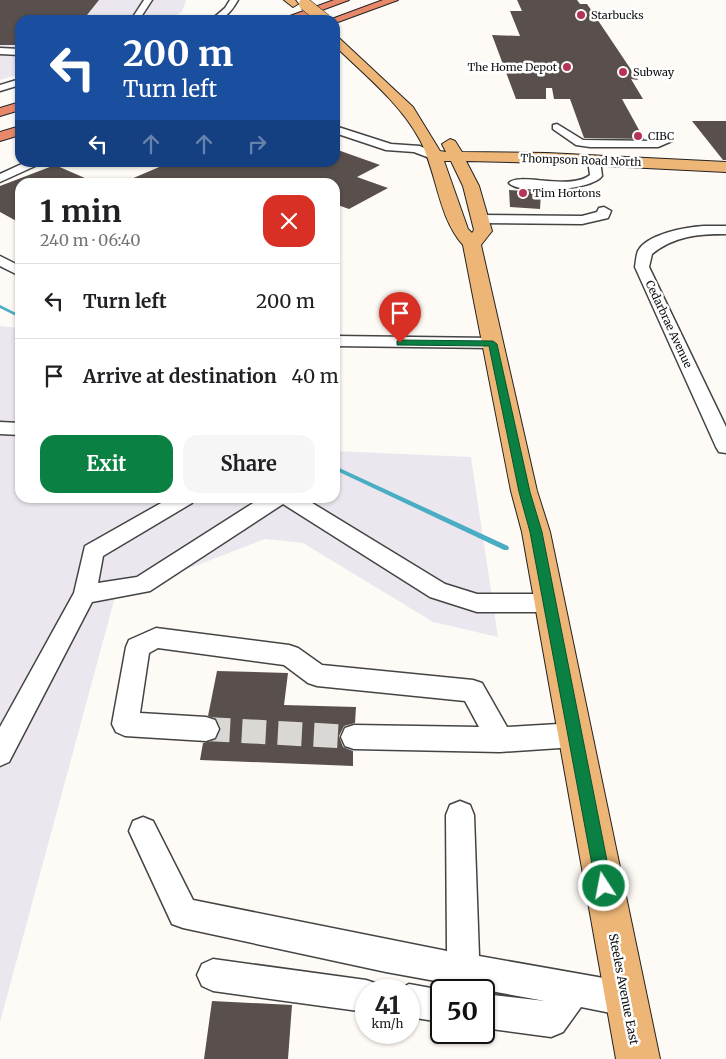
<!DOCTYPE html>
<html lang="en">
<head>
<meta charset="utf-8">
<style>
	:root { --surface:#fff; --page:#f6f6f6; --text:#202124; --muted:#757577; --line:#e0e0e0; --accent:#0b8043 }
	body { margin:0; font-family:Merriweather,serif; background:var(--page); color:var(--text); height:100vh; display:flex; flex-direction:column; font-size:19px; white-space:nowrap }
	* { box-sizing:border-box; margin:0 }
	p { font-size:16px; color:var(--muted) }
	.icon { flex:none; width:28px; height:28px; fill:none; stroke:currentColor; stroke-width:2; stroke-linecap:round; stroke-linejoin:round }
	.map { position:relative; flex:1; overflow:hidden }
	.side { position:absolute; left:15px; top:178px; width:325px; height:325px; display:flex; flex-direction:column; background:var(--surface); border-radius:15px; box-shadow:0 1px 4px #0004 }
	.side>* { flex:none }
	.banner { position:absolute; left:15px; top:15px; width:325px; height:152px; border-radius:15px; box-shadow:0 1px 4px #0004; background:#1a4fa0; color:#fff; overflow:hidden }
	.speed { position:absolute; left:355px; top:979px; display:flex; gap:10px; font-size:25px; font-weight:700; text-align:center }
	.speed>* { display:grid; place-content:center; width:65px; height:65px; border-radius:50%; background:var(--surface); box-shadow:0 1px 4px #0004; line-height:1 }
	.speed small { font-size:12px; font-weight:400 }
	.speed .limit { border:2px solid #111; border-radius:8px; background:#fff; color:#111 }
	.pin { position:absolute; display:grid; place-items:center; width:42px; height:42px; color:#fff; margin:-51px -21px; border-radius:50% 50% 50% 0; rotate:-45deg; box-shadow:0 0 5px #0007 }
	.pin .icon { rotate:45deg }
	.me { position:absolute; width:55px; margin:-28px; rotate:349deg; stroke-linejoin:round; filter:drop-shadow(0 0 4px #0008) }
	.turn { display:flex; align-items:center; gap:18px; height:105px; padding:0 25px; font-size:22px }
	.turn .icon { width:65px; height:65px; stroke-width:2.5 }
	.turn b { display:block; font-size:35px; line-height:42px }
	.lanes { display:flex; align-items:center; height:48px; padding:0 25px; background:#0003; justify-content:center; gap:25px; direction:ltr }
	.lanes .off { opacity:.35 }
	.round { display:grid; place-items:center; flex:none; width:52px; height:52px; border-radius:15px; background:var(--page) }
	.head { display:flex; align-items:center; justify-content:space-between; height:85px; padding:0 25px }
	h1 { font-size:30px; font-weight:700; line-height:38px }
	.primary-button { display:flex; gap:10px; margin-top:auto; padding:10px 25px }
	.primary-button a { flex:1; height:58px; border-radius:15px; background:var(--accent); color:#fff; font-size:20px; font-weight:700; line-height:58px; text-align:center }
	.primary-button a+a { background:var(--page); color:var(--text) }
	ul { padding:0; list-style:none }
	li { display:flex; align-items:center; gap:15px; height:75px; padding:0 25px; border-top:1px solid var(--line) }
	li div { flex:1 }
	li b { display:block; font-size:19px }
	li em { font-style:normal }
	.map>svg:first-child { display:block }
</style>
</head>
<body>
<div class="map">
<svg width="726" height="1059" viewBox="0 0 726 1059">
	<rect width="100%" height="100%" fill="#fefbf6"/>
	<g fill="#ece7ee">
		<path d="M0,0H186L182,12L165,20H20V74L0,80Z"/>
		<path d="M0,326L20,328V498H335V451L471,457L498,637L433,622L303,543L265,539L115,597L0,1022Z"/>
	</g>
	<g fill="none" stroke-linecap="round" stroke-linejoin="round">
		<g fill="#4badc3" fill-rule="evenodd">
			<path d="M0,305L20,315V318L0,308Z"/>
			<path d="M335,466L508,546L509,548L508,550H504L335,470Z"/>
		</g>
	</g>
	<g fill="#59504e">
		<path d="M0,0H99L83,20H20V45H0Z"/>
		<path d="M517,0H577L580,4H587L638,80L631,79L643,99H622L644,139L584,138L570,99H554L552,88H546V99H516L492,35L520,36L510,11H522Z"/>
		<path d="M692,121H726V160H723Z"/>
		<path d="M335,149L380,165L357,177L388,188L349,209L335,204V182H124L171,162H335Z"/>
		<path d="M55,165L94,182H20V223L0,212V186Z"/>
		<path d="M509,190L541,192L540,209L510,207Z"/>
		<path d="M217,671L288,673L284,705L356,707L355,723L344,726L339,736L343,747L353,751V766L200,760L203,743L216,740L221,730L217,719L208,716Z"/>
		<path d="M212,1001L292,1005L288,1059H204Z"/>
	</g>
	<g fill="none" stroke-linecap="round" stroke-linejoin="round">
		<path stroke="#dad8d4" stroke-width="24" stroke-dasharray="24 12" stroke-linecap="butt" d="M206,729L354,737"/>
		<defs>
			<g id="minor">
				<path d="M144,0H152L139,20H131Z"/>
				<path d="M230,0H238C231,12 225,20 211,20L225,8Z"/>
				<path d="M0,48L20,49V55L0,54Z"/>
				<path d="M20,79V85L0,91V85Z"/>
				<path d="M557,124L583,140L657,141L666,138L672,141L658,147H590L576,145L553,129V125Z"/>
				<path d="M335,126L391,144L420,146L441,156L435,160L414,152L386,150L335,133Z"/>
				<path d="M594,156L600,160L602,176C591,191 519,195 509,183C518,172 571,191 590,175L588,160Z"/>
				<path d="M26,162H44L0,182V174Z"/>
				<path d="M604,207L611,211L608,218L582,224L480,223L473,219L480,215L582,216L597,212L599,208Z"/>
				<path d="M704,226H726V234C698,234 674,236 652,254L649,267L726,427V453L719,452L716,447L635,267C636,262 636,256 638,251C647,234 686,227 704,226Z"/>
				<path d="M0,256L20,266V276L0,266Z"/>
				<path d="M335,336L493,338L499,339L501,343L499,347L493,348L335,346Z"/>
				<path d="M0,422L20,423V435L0,434Z"/>
				<path d="M170,498H195L192,503L103,556L98,583L137,577L261,498H304L445,584L477,594H548L556,596L560,603L556,610L548,612H477L430,597L283,504L150,591L92,602L9,762L0,766V727L74,593L85,546Z"/>
				<path d="M156,628L289,645L298,648L322,665L473,680L482,683L507,727L575,723L584,726L588,735L584,744L575,747L500,752L354,749L345,746L341,737L345,728L354,725L479,727L465,701L317,686L308,683L284,665L158,648L149,653L140,713L206,717L215,720L219,729L215,738L206,741L125,736L116,732L112,724L126,647L129,640Z"/>
				<path d="M460,801L470,805L474,815L479,956L626,982L638,987L643,999L638,1011L626,1016L581,1007L563,1032L551,1037L484,1028V994L545,1001L386,972L183,928L172,924L129,831L133,821L143,817L153,821L193,900L447,951L446,815L450,805Z"/>
				<path d="M213,959L366,980L378,984L380,990H366V1012L213,991L202,986L197,975L202,964Z"/>
				<path d="M409,984L442,990L441,1022L409,1017V990H397Z"/>
			</g>
			<g id="major">
				<path d="M284,0H295L298,4L293,7Z"/>
				<path d="M335,37L339,38L413,107L440,151L446,152L442,144L450,139L455,141L462,152L547,153L726,162V172L547,163L466,161L479,186L492,231L481,245L537,491L550,532L660,1059H616L522,532L511,491L463,245C438,217 437,173 420,140C400,103 365,75 335,46ZM444,161H451L463,186L474,230L472,233L468,229Z"/>
			</g>
			<g id="highway">
				<path d="M334,0H349L295,20H279Z"/>
				<path d="M383,0H398L338,22L329,20Z"/>
				<path d="M20,102V110L0,116V108Z"/>
				<path d="M20,126V135L0,141V132Z"/>
			</g>
		</defs>
		<use href="#minor" stroke="#444" stroke-width="3"/>
		<use href="#major" stroke="#222" stroke-width="2"/>
		<use href="#highway" stroke="#222" stroke-width="2"/>
		<use href="#minor" fill="#fff" fill-rule="evenodd"/>
		<use href="#major" fill="#edb677" fill-rule="evenodd"/>
		<use href="#highway" fill="#e8886a" fill-rule="evenodd"/>
		<defs>
			<path id="major-bridge" d="M305,4L325,20"/>
		</defs>
		<use href="#major-bridge" stroke="#222" stroke-width="13" stroke-linecap="butt"/>
		<use href="#major-bridge" stroke="#edb677" stroke-width="12"/>
	</g>
	<path fill="#0b8043" stroke="#07532c" d="M400,340L493,341L497,344L530,492L542,532L612,886L610,891L604,894L598,891L596,886L530,532L519,492L489,346L397,345V341Z"/>
	<g fill="#b63456" stroke="#fff" stroke-width="2">
		<circle cx="581" cy="15" r="5"/>
		<circle cx="567" cy="67" r="5"/>
		<circle cx="623" cy="72" r="5"/>
		<circle cx="638" cy="136" r="5"/>
		<circle cx="523" cy="193" r="5"/>
	</g>
	<g text-anchor="middle" dominant-baseline="central" stroke-width="5" stroke-linejoin="round" paint-order="stroke">
		<g font-size="11" fill="#111" stroke="#fff" text-anchor="start">
			<text x="591" y="15">Starbucks</text>
			<text x="557" y="67" text-anchor="end">The Home Depot</text>
			<text x="633" y="72">Subway</text>
			<text x="648" y="136">CIBC</text>
			<text x="533" y="193">Tim Hortons</text>
		</g>
		<g font-size="11" fill="#111" stroke="#fff">
			<text transform="translate(581 160) rotate(2)">Thompson Road North</text>
			<text transform="translate(669 324) rotate(65)">Cedarbrae Avenue</text>
		</g>
		<g font-size="12" fill="#111" stroke="#fff">
			<text transform="translate(624 989) rotate(79)">Steeles Avenue East</text>
		</g>
	</g>
</svg>
<div class="speed"><div>41<small>km/h</small></div><div class="limit">50</div></div>
<div class="pin" style="left:400px;top:343px;background:#d93025"><svg class="icon" aria-label="arrive" viewBox="0 0 24 24"><path d="M6 21V4h12l-3 4 3 4H6"/></svg></div>
<svg class="me" style="left:604px;top:886px" viewBox="-20 -20 40 40"><circle r="17" fill="#0b8043" stroke="#fff" stroke-width="3"/><path d="M0-11L8 9 0 5-8 9z" fill="#fff"/></svg>
<div class="banner">
<div class="turn"><svg class="icon" aria-label="left" viewBox="0 0 24 24"><path d="M17 20v-9H6M10 6l-5 5 5 5"/></svg><div><b>200 m</b>Turn left</div></div>
<div class="lanes"><svg class="icon" aria-label="left" viewBox="0 0 24 24"><path d="M17 20v-9H6M10 6l-5 5 5 5"/></svg><svg class="icon off" aria-label="ahead" viewBox="0 0 24 24"><path d="M12 20V5M6 11l6-6 6 6"/></svg><svg class="icon off" aria-label="ahead" viewBox="0 0 24 24"><path d="M12 20V5M6 11l6-6 6 6"/></svg><svg class="icon off" aria-label="right" viewBox="0 0 24 24"><path d="M7 20v-9h11M14 6l5 5-5 5"/></svg></div>
</div>
<section class="side">
<div class="head"><div><h1>1 min</h1><p>240 m · 06:40</p></div><a class="round" style="background:#d93025;color:#fff"><svg class="icon" aria-label="close" viewBox="0 0 24 24"><path d="M6 6l12 12M18 6L6 18"/></svg></a></div>
<ul>
<li><svg class="icon" aria-label="left" viewBox="0 0 24 24"><path d="M17 20v-9H6M10 6l-5 5 5 5"/></svg><div><b>Turn left</b></div><em>200 m</em></li>
<li><svg class="icon" aria-label="arrive" viewBox="0 0 24 24"><path d="M6 21V4h12l-3 4 3 4H6"/></svg><div><b>Arrive at destination</b></div><em>40 m</em></li>
</ul>
<div class="primary-button"><a>Exit</a><a>Share</a></div>
</section>
</div>
</body>
</html>
